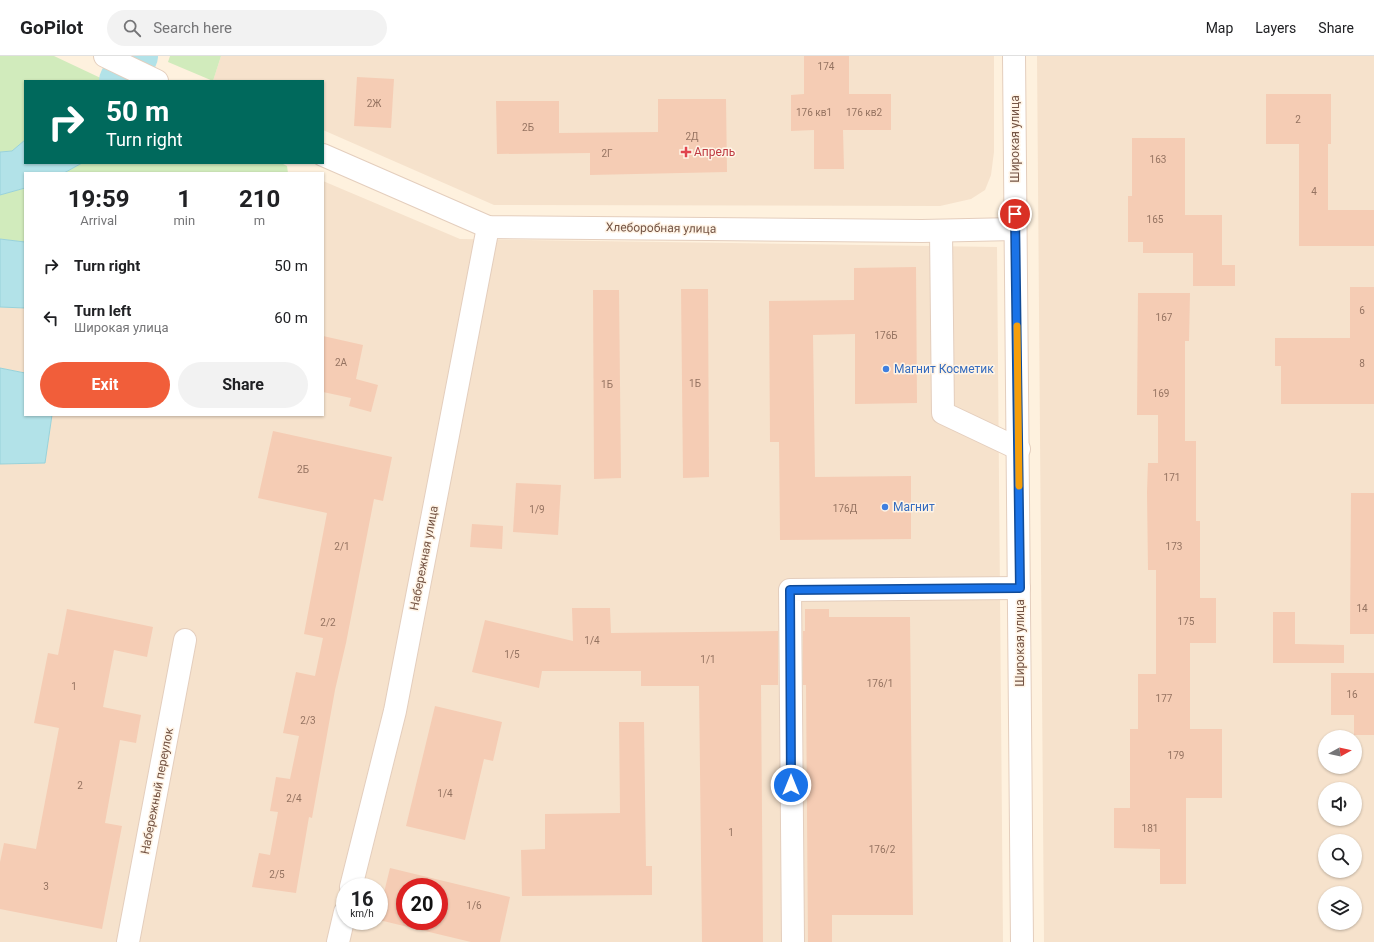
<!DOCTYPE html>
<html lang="en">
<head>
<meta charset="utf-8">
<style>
	:root { --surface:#fff; --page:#f2f2f2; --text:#202124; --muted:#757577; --line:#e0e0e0; --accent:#f15e3a }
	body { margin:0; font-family:Roboto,sans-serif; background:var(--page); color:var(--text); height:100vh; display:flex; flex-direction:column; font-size:15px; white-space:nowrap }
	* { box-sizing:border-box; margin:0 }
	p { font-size:13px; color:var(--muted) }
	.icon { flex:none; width:22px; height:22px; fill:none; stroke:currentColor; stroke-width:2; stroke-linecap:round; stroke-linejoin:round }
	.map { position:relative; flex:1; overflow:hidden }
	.panel { position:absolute; left:24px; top:116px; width:300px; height:244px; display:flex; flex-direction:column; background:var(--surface); border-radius:0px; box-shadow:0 1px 3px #0004 }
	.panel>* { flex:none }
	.top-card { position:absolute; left:24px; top:24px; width:300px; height:84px; border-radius:0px; box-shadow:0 1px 3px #0004; background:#00695c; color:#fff; overflow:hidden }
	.needle { width:26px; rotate:82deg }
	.buttons { position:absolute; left:1318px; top:674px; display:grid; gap:8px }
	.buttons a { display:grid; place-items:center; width:44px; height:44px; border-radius:50%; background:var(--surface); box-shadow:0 1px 3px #0004; font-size:20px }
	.speed { position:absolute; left:336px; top:822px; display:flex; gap:8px; font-size:20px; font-weight:700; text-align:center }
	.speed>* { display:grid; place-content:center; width:52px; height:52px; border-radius:50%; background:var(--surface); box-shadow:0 1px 3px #0004; line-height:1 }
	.speed small { font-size:10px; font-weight:400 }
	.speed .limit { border:6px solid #d22; background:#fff; color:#111 }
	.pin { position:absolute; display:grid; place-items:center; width:34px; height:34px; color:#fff; margin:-17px; border:2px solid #fff; border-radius:50%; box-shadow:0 1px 4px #0007 }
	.me { position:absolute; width:44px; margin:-22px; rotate:0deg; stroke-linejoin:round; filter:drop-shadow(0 0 3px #0008) }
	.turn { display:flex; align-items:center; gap:14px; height:84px; padding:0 16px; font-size:18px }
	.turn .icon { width:52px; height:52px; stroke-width:2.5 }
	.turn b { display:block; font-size:28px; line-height:34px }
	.eta { display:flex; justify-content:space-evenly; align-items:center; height:68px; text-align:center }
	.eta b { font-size:24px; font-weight:700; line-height:28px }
	.button { display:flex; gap:8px; margin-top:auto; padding:8px 16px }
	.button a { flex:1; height:46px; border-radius:24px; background:var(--accent); color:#fff; font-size:16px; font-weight:700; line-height:46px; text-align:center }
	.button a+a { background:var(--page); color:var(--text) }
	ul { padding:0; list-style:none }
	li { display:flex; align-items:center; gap:12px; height:52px; padding:0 16px }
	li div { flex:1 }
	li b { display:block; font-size:15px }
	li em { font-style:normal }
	header { display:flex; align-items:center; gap:24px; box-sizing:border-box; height:56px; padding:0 20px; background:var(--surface); border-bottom:1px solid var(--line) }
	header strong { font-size:19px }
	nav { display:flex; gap:22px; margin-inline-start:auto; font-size:14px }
	.search { width:280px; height:36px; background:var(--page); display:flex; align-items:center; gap:10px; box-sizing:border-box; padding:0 14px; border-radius:22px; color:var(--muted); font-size:15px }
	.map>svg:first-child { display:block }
</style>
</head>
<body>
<header>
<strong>GoPilot</strong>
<div class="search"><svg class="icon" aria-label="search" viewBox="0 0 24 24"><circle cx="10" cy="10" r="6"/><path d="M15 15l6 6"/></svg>Search here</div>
<nav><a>Map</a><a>Layers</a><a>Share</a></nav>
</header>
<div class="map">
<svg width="1374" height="886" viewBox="0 0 1374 886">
	<rect width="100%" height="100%" fill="#fef1de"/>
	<g fill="#f6e2cc" fill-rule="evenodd">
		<path d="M221,0H994V96L991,119L985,134L971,143L940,150L494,149L323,74V25H213Z"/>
		<path d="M1037,0H1374V886H1044ZM1325,681H1355V711H1325ZM1325,733H1355V763H1325ZM1325,785H1355V815H1325ZM1325,837H1355V867H1325Z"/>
		<path d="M323,125L460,183L997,191L1003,886H0V408L45,407L52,359H323ZM345,831H379V865H345ZM405,831H439V865H405Z"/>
		<path d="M0,251L25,252V317L0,312Z"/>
	</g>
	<g fill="#d1ebbc">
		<path d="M0,0H54L107,25H25V84L12,95L0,96Z"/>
		<path d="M170,0H221L213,25L168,6Z"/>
		<path d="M82,107H281L287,110L288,117H64Z"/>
		<path d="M25,132V186L0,183V139Z"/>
	</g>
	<g fill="#b2e2e8" stroke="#98d2da">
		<path d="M25,84V107H82L64,117H25V132L0,139V96L12,95Z"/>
		<path d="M0,183L25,186V252L0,251Z"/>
		<path d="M0,312L25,317V359H52L45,407L0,408Z"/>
	</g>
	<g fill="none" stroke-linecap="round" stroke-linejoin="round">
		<path stroke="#b2e2e8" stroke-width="46" d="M122,25L135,0"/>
	</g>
	<g fill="#f5ccb4" fill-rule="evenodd">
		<path d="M804,0H849V38H891V74H843L844,113H814V74L791,75V39L804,38Z"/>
		<path d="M357,21L394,23L391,72L354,70Z"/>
		<path d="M1266,38H1331V88H1328V154H1374V190H1299V88H1266Z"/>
		<path d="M658,43H726L727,116L590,119V97L497,98L496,45H559V77L658,76Z"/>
		<path d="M1132,82H1185V159H1222V209H1235V230H1193V197H1143V186H1128V140H1132Z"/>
		<path d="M916,211L917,347L855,348V278L813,279L815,421L911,420V483L780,484L779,386H770L769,245L854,244V212Z"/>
		<path d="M1350,231H1374V348H1281V310H1275V282H1350Z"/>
		<path d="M681,233H708L709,421L683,422Z"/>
		<path d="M593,234H619L621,422L594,423Z"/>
		<path d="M1138,237H1190L1189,285H1185V385H1196V465H1200V542H1216V587H1190V673H1222V742H1186V828H1160V793L1114,792V752H1130V673H1138V618H1156V514H1148L1147,436L1148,407H1158V359H1137Z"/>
		<path d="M323,280L363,289L356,323L378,329L371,356L349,350L351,342L323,336Z"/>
		<path d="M273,375L392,401L383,445L374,443L346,587L335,634L312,762L309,761L296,837L252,831L259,797L270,799L278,756L270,755L276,721L290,723L299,680L283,677L296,616L315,620L323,582L304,578L327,457L258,442Z"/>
		<path d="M516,427L561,429L558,479L513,476Z"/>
		<path d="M1351,437H1374V578H1350Z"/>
		<path d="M472,468L503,470L502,493L470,491Z"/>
		<path d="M572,552H610L611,577L778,575V629H761L763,886H702L699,630H641V615H542L539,632L472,616L485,564L573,585Z"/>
		<path d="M67,553L153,571L147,601L114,594L103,651L141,659L136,687L120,684L105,767L122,770L102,873L0,853V806L4,787L36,793L59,672L34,667L48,597L58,599Z"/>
		<path d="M805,553H829V561H910L913,859H832V886H808L806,629H803V575H805Z"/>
		<path d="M1273,556H1295V588L1344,589V607H1273Z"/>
		<path d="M1331,617H1374V679H1354V659H1331Z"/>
		<path d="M435,650L502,666L493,705L484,703L465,784L406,770Z"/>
		<path d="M619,666H644L646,810H652V839L522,840L521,794L545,793V758L620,757Z"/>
		<path d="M390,812L510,841L500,886H471L379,864V857ZM405,831H439V865H405Z"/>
	</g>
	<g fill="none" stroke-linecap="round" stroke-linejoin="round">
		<defs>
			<g id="minor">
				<path d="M105,0L157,25"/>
				<path d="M1014,0L1022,886"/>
				<path d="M323,99L488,171L922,175L1015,173"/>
				<path d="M941,175L943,357L1019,393"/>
				<path d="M351,831L395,655L488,171"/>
				<path d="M128,886L185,584"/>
				<path d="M338,886L345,856"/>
				<path d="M793,886L790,534L1019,532"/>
			</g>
		</defs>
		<use href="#minor" stroke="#e4cebd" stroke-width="24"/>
		<use href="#minor" stroke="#fff" stroke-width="22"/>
	</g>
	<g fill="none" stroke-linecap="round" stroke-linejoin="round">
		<defs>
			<path id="route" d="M791,729L790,534L1020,532L1015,158"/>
		</defs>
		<use href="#route" stroke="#114b97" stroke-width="10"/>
		<use href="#route" stroke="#1a73e8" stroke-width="7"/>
		<path stroke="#f59e0b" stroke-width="7" d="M1017,270L1019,430"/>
	</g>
	<path fill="#e0444e" stroke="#fff4e6" stroke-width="1.5" d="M684 90h4v4h4v4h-4v4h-4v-4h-4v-4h4z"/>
	<g fill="#3f7fe0" stroke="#fff4e6" stroke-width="1.5">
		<circle cx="886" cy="313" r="4"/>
		<circle cx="885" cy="451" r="4"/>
	</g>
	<g text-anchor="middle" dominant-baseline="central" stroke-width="3" stroke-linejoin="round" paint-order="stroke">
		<g font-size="10" fill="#957361">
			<text x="826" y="10">174</text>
			<text x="374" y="47">2Ж</text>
			<text x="814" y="56">176 кв1</text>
			<text x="864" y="56">176 кв2</text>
			<text x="1298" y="63">2</text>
			<text x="528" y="71">2Б</text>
			<text x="692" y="80">2Д</text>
			<text x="607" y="97">2Г</text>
			<text x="1158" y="103">163</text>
			<text x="1314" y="135">4</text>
			<text x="1155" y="163">165</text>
			<text x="1362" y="254">6</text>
			<text x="1164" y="261">167</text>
			<text x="886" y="279">176Б</text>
			<text x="341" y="306">2А</text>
			<text x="1362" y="307">8</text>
			<text x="695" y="327">1Б</text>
			<text x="607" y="328">1Б</text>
			<text x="1161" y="337">169</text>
			<text x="303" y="413">2Б</text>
			<text x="1172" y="421">171</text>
			<text x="845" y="452">176Д</text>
			<text x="537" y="453">1/9</text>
			<text x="342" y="490">2/1</text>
			<text x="1174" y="490">173</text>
			<text x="1362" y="552">14</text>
			<text x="1186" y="565">175</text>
			<text x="328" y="566">2/2</text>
			<text x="592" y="584">1/4</text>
			<text x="512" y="598">1/5</text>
			<text x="708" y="603">1/1</text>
			<text x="880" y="627">176/1</text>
			<text x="74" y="630">1</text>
			<text x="1352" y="638">16</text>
			<text x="1164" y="642">177</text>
			<text x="308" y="664">2/3</text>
			<text x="1176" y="699">179</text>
			<text x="80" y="729">2</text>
			<text x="445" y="737">1/4</text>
			<text x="294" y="742">2/4</text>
			<text x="1150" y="772">181</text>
			<text x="731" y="776">1</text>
			<text x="882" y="793">176/2</text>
			<text x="277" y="818">2/5</text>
			<text x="46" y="830">3</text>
			<text x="474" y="849">1/6</text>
		</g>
		<g font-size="12" fill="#755545" stroke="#fff4e6">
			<text transform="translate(1015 83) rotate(-90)">Широкая улица</text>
			<text transform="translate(661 172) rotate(1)">Хлеборобная улица</text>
			<text transform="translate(424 502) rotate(-79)">Набережная улица</text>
			<text transform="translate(1020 587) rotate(-90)">Широкая улица</text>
			<text transform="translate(157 735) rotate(-79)">Набережный переулок</text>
		</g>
		<g font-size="12" fill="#be3a42" stroke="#fff4e6" text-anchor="start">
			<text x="694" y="96">Апрель</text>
		</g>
		<g font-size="12" fill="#366cbe" stroke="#fff4e6" text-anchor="start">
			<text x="894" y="313">Магнит Косметик</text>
			<text x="893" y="451">Магнит</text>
		</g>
	</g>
</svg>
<div class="buttons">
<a><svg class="needle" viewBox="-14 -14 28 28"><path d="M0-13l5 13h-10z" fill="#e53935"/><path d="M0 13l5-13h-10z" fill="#757577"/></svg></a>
<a><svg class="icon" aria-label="sound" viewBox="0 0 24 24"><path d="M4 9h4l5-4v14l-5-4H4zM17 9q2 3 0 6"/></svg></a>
<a><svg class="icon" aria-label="search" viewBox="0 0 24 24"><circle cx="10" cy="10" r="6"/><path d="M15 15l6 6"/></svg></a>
<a><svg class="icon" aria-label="layers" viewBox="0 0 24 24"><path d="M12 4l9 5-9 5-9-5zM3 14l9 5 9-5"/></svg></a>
</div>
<div class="speed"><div>16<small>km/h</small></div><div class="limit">20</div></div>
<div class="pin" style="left:1015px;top:158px;background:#d93025"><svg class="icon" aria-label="arrive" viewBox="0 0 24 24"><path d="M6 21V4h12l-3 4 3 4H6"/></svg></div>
<svg class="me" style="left:791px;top:729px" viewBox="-20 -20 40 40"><circle r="17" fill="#1a73e8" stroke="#fff" stroke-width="3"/><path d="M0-11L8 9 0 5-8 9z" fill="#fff"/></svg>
<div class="top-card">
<div class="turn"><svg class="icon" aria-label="right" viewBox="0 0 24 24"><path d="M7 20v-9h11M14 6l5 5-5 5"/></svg><div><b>50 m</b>Turn right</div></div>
</div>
<section class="panel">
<div class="eta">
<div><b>19:59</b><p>Arrival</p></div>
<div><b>1</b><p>min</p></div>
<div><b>210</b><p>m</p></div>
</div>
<ul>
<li><svg class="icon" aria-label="right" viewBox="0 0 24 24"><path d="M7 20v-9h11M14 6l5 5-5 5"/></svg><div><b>Turn right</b></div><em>50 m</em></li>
<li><svg class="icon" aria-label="left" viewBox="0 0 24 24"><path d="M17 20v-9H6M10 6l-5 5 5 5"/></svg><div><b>Turn left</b><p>Широкая улица</p></div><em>60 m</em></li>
</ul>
<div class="button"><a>Exit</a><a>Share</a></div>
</section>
</div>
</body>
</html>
